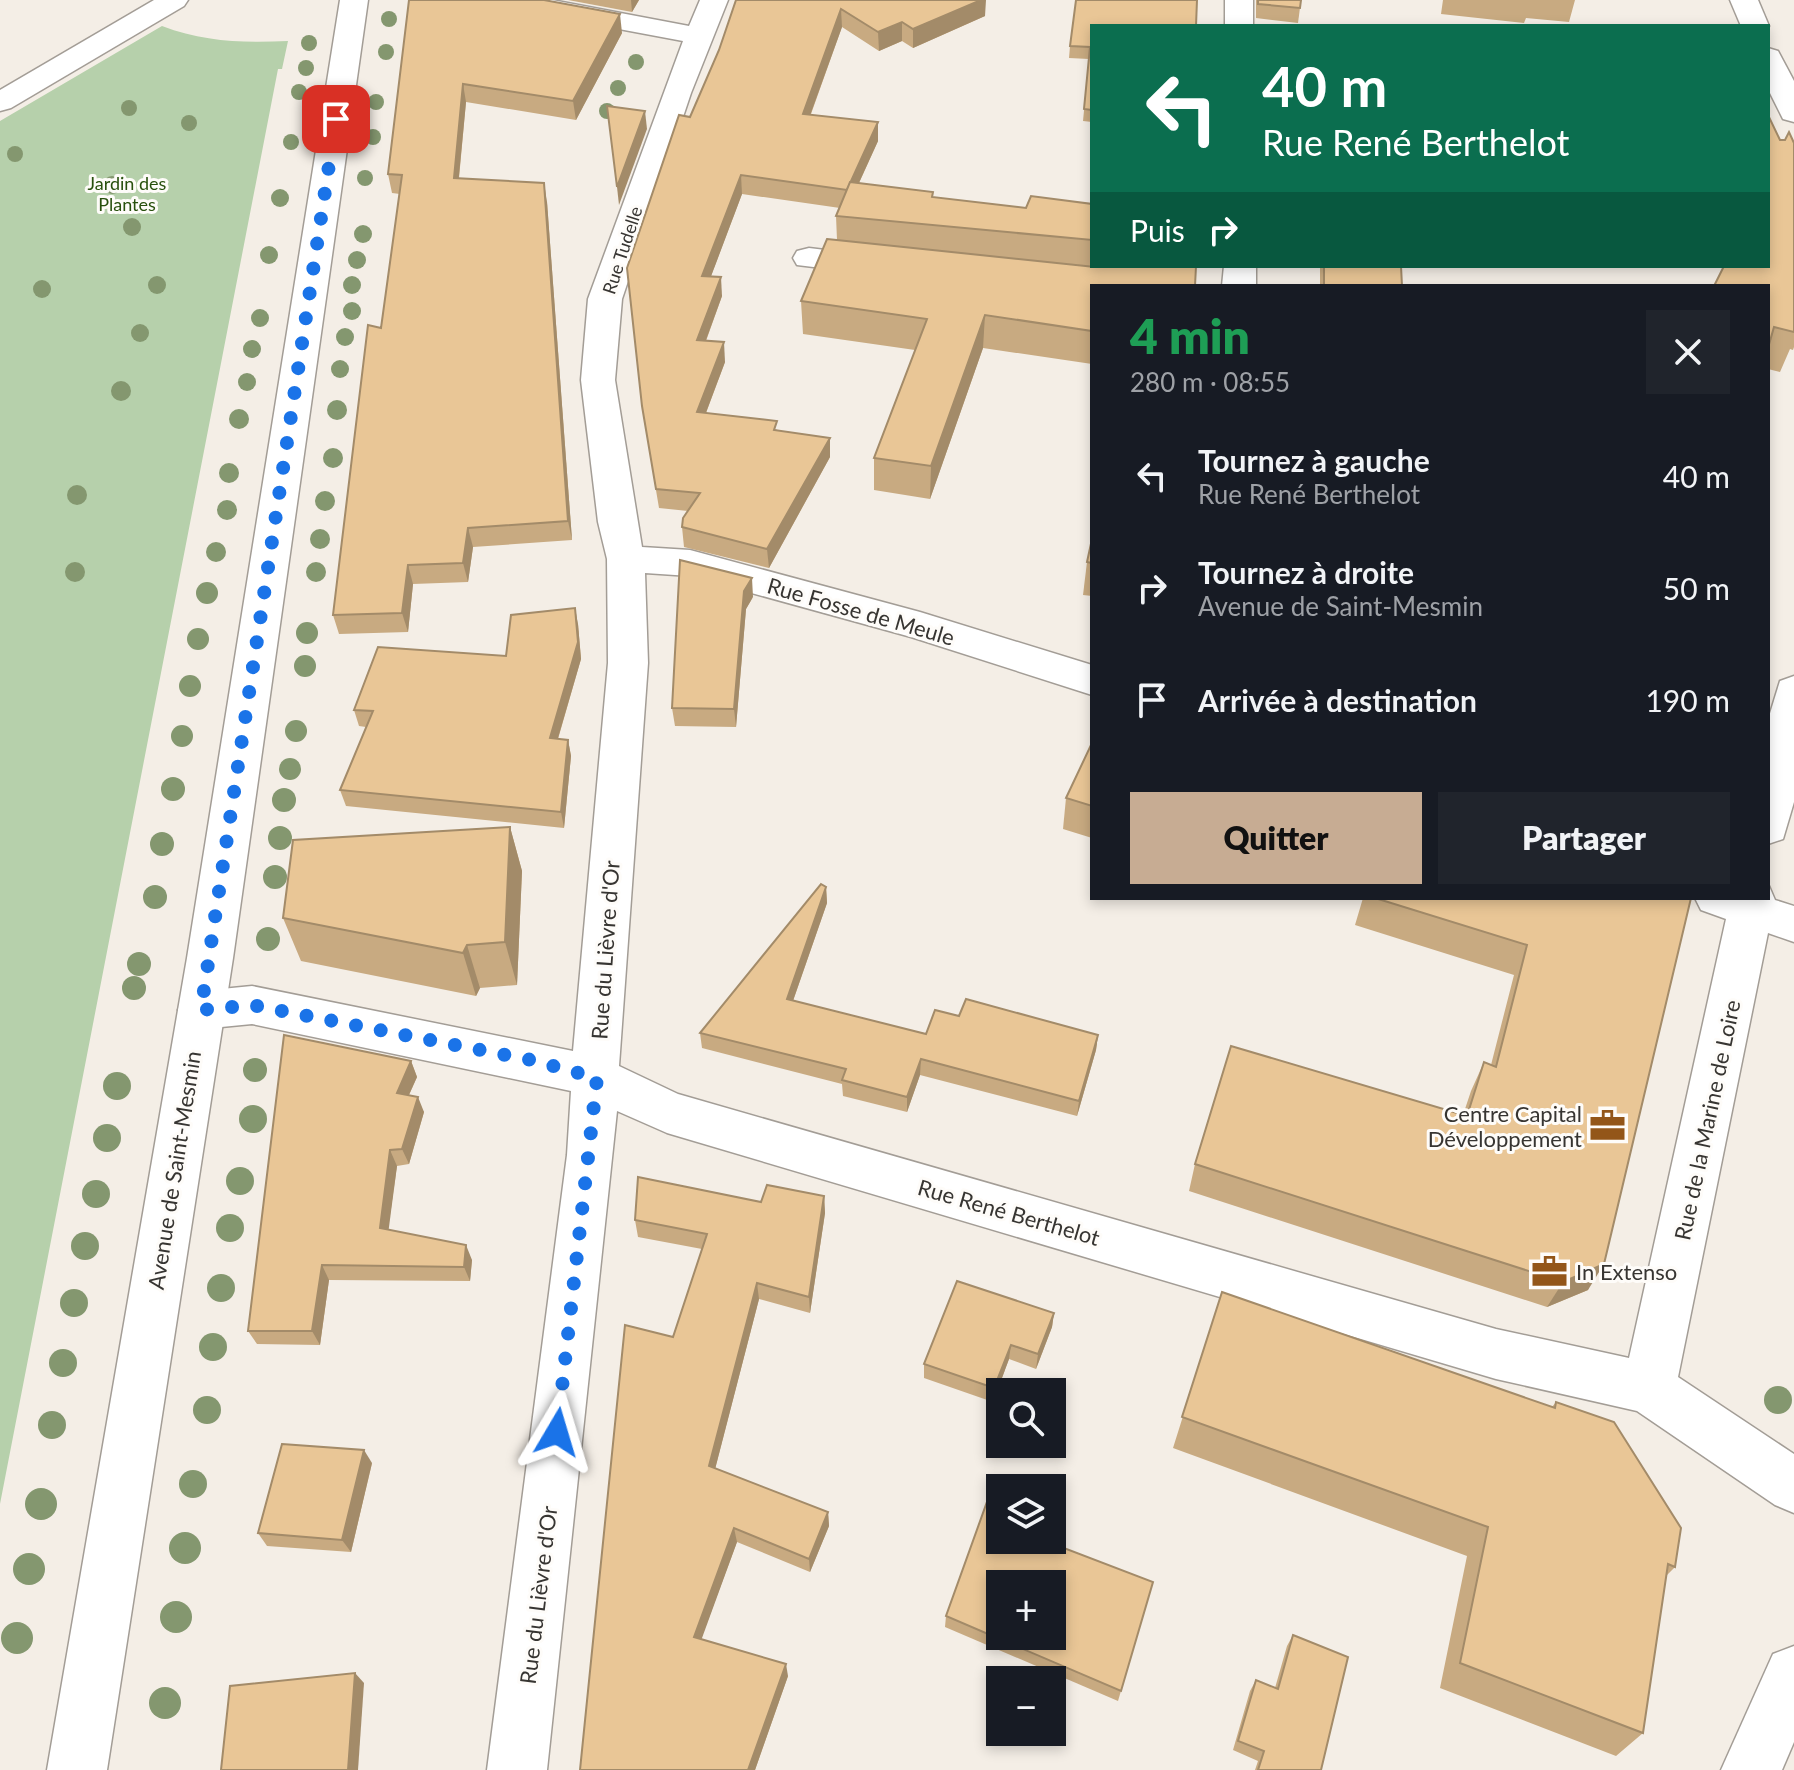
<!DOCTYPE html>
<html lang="fr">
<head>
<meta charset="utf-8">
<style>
	:root { --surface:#171b24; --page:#20242c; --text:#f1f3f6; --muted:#9ea1a6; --accent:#c7ac93 }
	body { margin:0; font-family:Lato,sans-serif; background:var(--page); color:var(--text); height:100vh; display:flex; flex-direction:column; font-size:30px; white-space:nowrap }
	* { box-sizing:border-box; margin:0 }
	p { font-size:26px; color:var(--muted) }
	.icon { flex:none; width:44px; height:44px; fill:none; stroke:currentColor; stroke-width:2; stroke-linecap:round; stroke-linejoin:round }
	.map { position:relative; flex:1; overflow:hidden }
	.sheet { position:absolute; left:1090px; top:284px; width:680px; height:616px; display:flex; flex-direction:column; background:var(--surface); border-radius:0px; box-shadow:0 4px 12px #0003 }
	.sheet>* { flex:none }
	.top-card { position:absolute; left:1090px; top:24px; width:680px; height:244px; border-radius:0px; box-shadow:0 4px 12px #0003; background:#0b6e4f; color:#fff; overflow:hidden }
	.fabs { position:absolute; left:986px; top:1378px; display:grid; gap:16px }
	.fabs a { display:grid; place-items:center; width:80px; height:80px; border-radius:0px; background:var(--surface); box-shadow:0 4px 12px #0003; font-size:40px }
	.pin { position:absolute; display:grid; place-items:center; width:68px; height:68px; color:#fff; margin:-34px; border-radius:16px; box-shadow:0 4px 12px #0006 }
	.me { position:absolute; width:88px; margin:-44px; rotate:7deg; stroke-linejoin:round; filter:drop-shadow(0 0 6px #0008) }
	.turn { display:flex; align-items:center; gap:28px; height:168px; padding:0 40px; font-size:36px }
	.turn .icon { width:104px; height:104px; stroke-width:2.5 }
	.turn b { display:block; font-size:56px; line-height:68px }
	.then { display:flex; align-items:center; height:76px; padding:0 40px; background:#0003; gap:16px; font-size:30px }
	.round { display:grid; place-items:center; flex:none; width:84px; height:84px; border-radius:0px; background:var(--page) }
	.headline { display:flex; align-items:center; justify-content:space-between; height:136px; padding:0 40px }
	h1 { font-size:48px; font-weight:800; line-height:60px; color:#1e9e55 }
	.action { display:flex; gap:16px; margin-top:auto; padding:16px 40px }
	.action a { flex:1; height:92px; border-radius:0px; background:var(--accent); color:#111; font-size:32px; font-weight:800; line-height:92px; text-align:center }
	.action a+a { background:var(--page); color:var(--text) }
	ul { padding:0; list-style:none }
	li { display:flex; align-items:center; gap:24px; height:112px; padding:0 40px }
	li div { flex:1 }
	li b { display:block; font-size:30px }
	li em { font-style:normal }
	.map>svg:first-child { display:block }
</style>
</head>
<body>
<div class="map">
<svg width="1794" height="1770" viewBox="0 0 1794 1770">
	<rect width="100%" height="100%" fill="#f4eee6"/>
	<path fill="#b6d0ab" d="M162,26C204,42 243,43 288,41L282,69H278L0,1504V121Z"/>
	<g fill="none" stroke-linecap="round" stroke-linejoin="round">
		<defs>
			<g id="minor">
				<path d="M154,0H188L184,6L11,108L0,111V90Z"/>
				<path d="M493,0H552L689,26L700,0H728L691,93L622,299L615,380L642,547L690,550L920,612L1092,665V695L911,637L690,576L645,573L648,663L619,1066L678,1094L1496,1329L1629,1358L1726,919L1701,910L1695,898H1768L1769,886L1775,900L1794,906V942L1768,933L1678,1377L1794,1454V1513L1775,1505L1637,1411L1496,1379L667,1133L617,1111L547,1770H487L567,1155L571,1091L252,1024L201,1029L185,1024L178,1010L185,996L201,991L252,986L573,1051L608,663L607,559L598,522L581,380L588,299L683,41L507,8L497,6Z"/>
				<rect x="1225" y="0" width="28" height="26"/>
				<path d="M1730,0H1758L1769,26L1768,28L1741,26Z"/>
				<path d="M1768,48L1778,51L1794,81V122L1783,119L1768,89Z"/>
				<path d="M809,248L891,258L895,265L891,272L879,275L797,265L793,258L797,251Z"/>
				<path d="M1224,266H1256V286H1222Z"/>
				<path d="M1794,676V802L1783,839L1768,844V720L1780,681Z"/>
				<path d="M1794,1646V1742L1782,1770H1721L1773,1654Z"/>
			</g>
			<path id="tertiary" d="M340,0H368L233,958L107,1770H47L187,958Z"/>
		</defs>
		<use href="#minor" stroke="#a39d96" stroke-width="3"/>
		<use href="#tertiary" stroke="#a39d96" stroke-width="3"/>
		<use href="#minor" fill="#fff" fill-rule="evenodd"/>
		<use href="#tertiary" fill="#fff" fill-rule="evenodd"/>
	</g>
	<g fill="#84976f">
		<circle cx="389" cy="19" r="8"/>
		<circle cx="309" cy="43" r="8"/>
		<circle cx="386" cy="52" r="8"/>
		<circle cx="636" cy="62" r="8"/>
		<circle cx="306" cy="68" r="8"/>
		<circle cx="618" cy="88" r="8"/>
		<circle cx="299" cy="92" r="8"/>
		<circle cx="376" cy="102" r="8"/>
		<circle cx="129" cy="108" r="8"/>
		<circle cx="607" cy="111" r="8"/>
		<circle cx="189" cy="123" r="8"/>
		<circle cx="373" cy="137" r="8"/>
		<circle cx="291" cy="142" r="8"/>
		<circle cx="15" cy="154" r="8"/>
		<circle cx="365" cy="178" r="8"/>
		<circle cx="112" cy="185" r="9"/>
		<circle cx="280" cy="198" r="9"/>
		<circle cx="132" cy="227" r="9"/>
		<circle cx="363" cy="234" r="9"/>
		<circle cx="269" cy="255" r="9"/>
		<circle cx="357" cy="260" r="9"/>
		<circle cx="157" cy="285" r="9"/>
		<circle cx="352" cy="285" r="9"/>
		<circle cx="42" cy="289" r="9"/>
		<circle cx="352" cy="311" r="9"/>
		<circle cx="260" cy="318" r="9"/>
		<circle cx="140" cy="333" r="9"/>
		<circle cx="345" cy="337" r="9"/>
		<circle cx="252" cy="349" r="9"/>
		<circle cx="340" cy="369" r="9"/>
		<circle cx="247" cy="382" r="9"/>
		<circle cx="121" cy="391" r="10"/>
		<circle cx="337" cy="410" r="10"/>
		<circle cx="239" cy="419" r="10"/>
		<circle cx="333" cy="458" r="10"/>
		<circle cx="229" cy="473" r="10"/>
		<circle cx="77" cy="495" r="10"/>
		<circle cx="325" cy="501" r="10"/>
		<circle cx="227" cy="510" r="10"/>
		<circle cx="320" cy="539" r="10"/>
		<circle cx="216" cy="552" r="10"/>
		<circle cx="75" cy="572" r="10"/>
		<circle cx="316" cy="572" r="10"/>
		<circle cx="207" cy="593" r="11"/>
		<circle cx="307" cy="633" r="11"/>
		<circle cx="198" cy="639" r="11"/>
		<circle cx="305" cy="666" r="11"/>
		<circle cx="190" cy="686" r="11"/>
		<circle cx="296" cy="731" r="11"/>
		<circle cx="182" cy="736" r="11"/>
		<circle cx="290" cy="769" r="11"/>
		<circle cx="173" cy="789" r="12"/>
		<circle cx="284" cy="800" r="12"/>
		<circle cx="280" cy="838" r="12"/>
		<circle cx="162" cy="844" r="12"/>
		<circle cx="275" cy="877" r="12"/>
		<circle cx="155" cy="897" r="12"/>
		<circle cx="268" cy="939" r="12"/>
		<circle cx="139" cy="964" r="12"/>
		<circle cx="134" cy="988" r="12"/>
		<circle cx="255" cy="1070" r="12"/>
		<circle cx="117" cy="1086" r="14"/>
		<circle cx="253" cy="1119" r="14"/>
		<circle cx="107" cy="1138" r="14"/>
		<circle cx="240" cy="1181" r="14"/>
		<circle cx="96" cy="1194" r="14"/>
		<circle cx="230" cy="1228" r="14"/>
		<circle cx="85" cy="1246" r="14"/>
		<circle cx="221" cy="1288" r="14"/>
		<circle cx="74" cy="1303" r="14"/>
		<circle cx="213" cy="1347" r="14"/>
		<circle cx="63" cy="1363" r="14"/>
		<circle cx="1778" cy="1400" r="14"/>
		<circle cx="207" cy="1410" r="14"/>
		<circle cx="52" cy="1425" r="14"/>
		<circle cx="193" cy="1484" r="14"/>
		<circle cx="41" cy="1504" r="16"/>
		<circle cx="185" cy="1548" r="16"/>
		<circle cx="29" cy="1569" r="16"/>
		<circle cx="176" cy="1617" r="16"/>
		<circle cx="17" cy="1638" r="16"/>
		<circle cx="165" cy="1703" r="16"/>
	</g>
	<g fill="#c8aa81">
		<path d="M409,0L622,33L576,120L466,102L459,178L547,202L572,540L473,547L468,582L413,584L408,632L339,634L333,615L381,328L400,194L392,193L388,174Z"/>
		<path d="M568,0H639L632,12Z"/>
		<path d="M736,0L985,16L913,48L902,41L879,51L842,27L811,114L878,141L859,183L933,192V198L1026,208L1092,204V364L983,348L930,499L874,490V458L915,350L803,334L801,301L837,240L836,216L840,208L742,194L711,276L722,296L706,341L725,362L706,413L778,430L830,457L769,568L684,547L682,527L688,511L659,508L645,425L627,268L719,50Z"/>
		<path d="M1256,0H1301L1298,23L1256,18Z"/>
		<path d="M1443,0H1575L1569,22L1526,18L1524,23L1441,14Z"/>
		<path d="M1092,26V122L1083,121L1089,59L1069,58L1070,46Z"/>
		<path d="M1780,140L1794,143V347L1793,350L1790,349L1780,372L1768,369V266Z"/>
		<path d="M1320,266H1401L1402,286H1320Z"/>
		<path d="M1092,539V596L1083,595L1087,562Z"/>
		<path d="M753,597L746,609L736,727L675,726L672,708Z"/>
		<path d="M578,624L581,659L558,739L568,740L571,756L564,828L346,806L340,790L366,727L359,726L354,710L506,656Z"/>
		<path d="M1092,745V838L1063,829L1066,798Z"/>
		<path d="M510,827L522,871L517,985L480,988L476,996L301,961L283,918Z"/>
		<path d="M826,887L827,903L793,1001L926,1034L959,1016L1098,1035L1096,1050L1077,1116L920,1075L907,1112L843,1096L842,1084L702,1048L700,1033Z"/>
		<path d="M1363,898H1691L1588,1290L1547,1307L1189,1191L1195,1164L1463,1115L1471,1091L1484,1062L1491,1065L1514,975L1355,925Z"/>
		<path d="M411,1061L417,1077L409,1095L424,1112L409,1164L397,1166L388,1229L472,1260L470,1281L329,1280L320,1345L257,1344L248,1331Z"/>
		<path d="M824,1196L825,1213L810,1313L759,1299L715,1469L828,1512L829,1526L810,1572L737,1542L701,1639L788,1676L755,1770H580L673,1337L702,1249L638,1237L635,1220L761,1202Z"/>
		<path d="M1222,1292L1552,1407L1556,1402L1675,1567L1666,1576L1643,1733L1616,1756L1440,1688L1467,1556L1173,1448Z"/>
		<path d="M1054,1313L1052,1327L1036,1369L1009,1359L993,1402L924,1378V1364Z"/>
		<path d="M372,1463L351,1552L267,1546L258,1533Z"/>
		<path d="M1000,1540L1153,1582L1118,1701L945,1627L946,1616Z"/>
		<path d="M1293,1635L1321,1770H1255L1258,1761L1233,1750L1250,1691L1256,1680L1275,1688L1287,1646Z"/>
	</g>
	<g fill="#a38b69">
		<path d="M631,0H639L632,12Z"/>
		<path d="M981,0H986L985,16L913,48V29Z"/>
		<path d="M841,9L842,27L804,132L803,114Z"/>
		<path d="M620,14L622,33L576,120L573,101Z"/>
		<path d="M902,22V41L879,51L878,32Z"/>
		<path d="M463,84L466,102L457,196L454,178Z"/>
		<path d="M645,111L647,129L619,205L617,187Z"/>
		<path d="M878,122V141L847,209V190Z"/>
		<path d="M741,175L742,194L704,295L702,276Z"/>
		<path d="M544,183L547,202L572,540L568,521Z"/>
		<path d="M721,277L722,296L699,359L697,340Z"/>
		<path d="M985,315L983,348L930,499L931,466Z"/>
		<path d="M724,342L725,362L699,431L697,412Z"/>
		<path d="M830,438V457L769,568L767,549Z"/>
		<path d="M468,528L473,547L468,582L463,563Z"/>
		<path d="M408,565L413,584L408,632L402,613Z"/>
		<path d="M752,578L753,597L746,609L736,727L734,709L744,591Z"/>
		<path d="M575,608L578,624L581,659L553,755L550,738Z"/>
		<path d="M568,740L571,756L564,828L561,812Z"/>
		<path d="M510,827L522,871L517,985L505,942Z"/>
		<path d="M826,887L827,903L788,1015L787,999Z"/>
		<path d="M467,945L480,988L476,996L463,953Z"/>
		<path d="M1098,1035L1096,1050L1077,1116L1079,1101Z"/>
		<path d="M921,1059L920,1075L907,1112V1097Z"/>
		<path d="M411,1061L417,1077L403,1108L397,1093Z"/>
		<path d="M418,1097L424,1112L409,1164L402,1149Z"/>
		<path d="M390,1150L397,1166L387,1242L380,1228Z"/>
		<path d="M824,1196L825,1213L810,1313L809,1297Z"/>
		<path d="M466,1245L472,1260L470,1281L464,1267Z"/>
		<path d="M1604,1264L1588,1290L1547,1307L1563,1282Z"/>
		<path d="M322,1265L329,1280L320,1345L312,1331Z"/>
		<path d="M757,1283L759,1299L712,1481L709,1466Z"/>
		<path d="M1054,1313L1052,1327L1036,1369L1038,1354Z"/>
		<path d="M1011,1345L1009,1359L993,1402L994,1388Z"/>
		<path d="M364,1450L372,1463L351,1552L342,1540Z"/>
		<path d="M828,1512L829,1526L810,1572L809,1559Z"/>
		<path d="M734,1528L737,1542L698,1649L694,1637Z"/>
		<path d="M786,1664L788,1676L755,1770H748Z"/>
		<path d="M355,1673L364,1683L358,1770H348Z"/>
	</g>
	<g fill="#e9c696" stroke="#a38b69" stroke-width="2" fill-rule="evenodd">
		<path d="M409,0H544L620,14L573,101L463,84L454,178L544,183L568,521L468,528L463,563L408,565L402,613L333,615L368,325L381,328L402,175L388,174Z"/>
		<path d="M736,0H981L913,29L902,22L878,32L841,9L803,114L878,122L847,190L741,175L702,276L721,277L697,340L724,342L697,412L777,421L774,430L830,438L767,549L682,527L683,518L700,493L656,489L642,406L627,268L679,115L690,117L719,50Z"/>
		<path d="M1076,0H1197L1196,26H1092V110L1084,109L1090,47L1070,46Z"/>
		<path d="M1258,0H1301L1300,8L1258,4Z"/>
		<path d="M607,106L645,111L617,187Z"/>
		<path d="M1768,115L1780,140H1785L1789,132L1794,143V332L1774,327L1768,348V286H1714L1724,266H1768Z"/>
		<path d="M850,182L933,192L932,197L1026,208L1031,196L1092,204V240L836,216Z"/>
		<path d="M827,239L1095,267L1196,266L1195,286H1092V331L985,315L931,466L874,458L927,319L801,301Z"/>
		<path d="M1324,266H1401L1402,286H1324Z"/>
		<path d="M1092,539V563L1087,562Z"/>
		<path d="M680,560L752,578L744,591L734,709L672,708Z"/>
		<path d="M575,608L578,642L550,738L568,740L561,812L340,790L373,711L354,710L378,647L506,656L511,615Z"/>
		<path d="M1091,745H1092V806L1066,798Z"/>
		<path d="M510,827L505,942L467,945L463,953L283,918L293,840Z"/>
		<path d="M821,884L826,887L787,999L926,1034L935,1010L959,1016L966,999L1098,1035L1079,1101L921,1059L907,1097L842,1080L846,1069L700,1033Z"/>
		<path d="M1375,898H1691L1604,1264L1563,1282L1195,1164L1231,1046L1467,1116L1484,1062L1496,1067L1527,945Z"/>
		<path d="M284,1035L411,1061L397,1093L418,1097L402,1149L390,1150L380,1228L466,1245L464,1267L322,1265L312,1331H248Z"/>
		<path d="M638,1177L761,1202L767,1185L824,1196L809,1297L757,1283L709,1466L828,1512L809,1559L734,1528L694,1637L786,1664L748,1770H580L625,1325L673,1337L707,1234L635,1220Z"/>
		<path d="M957,1281L1054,1313L1038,1354L1011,1345L994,1388L924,1364Z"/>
		<path d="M1222,1292L1555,1408L1556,1402L1614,1422L1681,1528L1675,1567L1668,1564L1643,1733L1460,1663L1488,1527L1182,1417Z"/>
		<path d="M282,1444L364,1450L342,1540L258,1533Z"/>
		<path d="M988,1499L1000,1503V1540H1043L1153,1582L1121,1691L946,1616ZM1000,1584H1052V1636H1000Z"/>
		<path d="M1293,1635L1348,1657L1321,1770H1258L1264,1751L1238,1741L1256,1680L1278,1689Z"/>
		<path d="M355,1673L348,1770H221L230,1686Z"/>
	</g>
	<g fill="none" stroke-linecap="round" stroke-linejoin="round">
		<path stroke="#1a73e8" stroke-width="14" stroke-dasharray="0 25.2" d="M336,119L201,1010L252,1005L531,1060L597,1078L557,1432"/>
	</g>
	<defs>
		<symbol id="office-bare" viewBox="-9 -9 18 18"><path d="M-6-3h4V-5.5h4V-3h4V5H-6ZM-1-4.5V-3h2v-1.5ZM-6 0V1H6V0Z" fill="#935619" stroke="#fefcf9" stroke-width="2.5" paint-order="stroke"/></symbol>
	</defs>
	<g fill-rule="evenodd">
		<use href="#office-bare" x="1582" y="1100" width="51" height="51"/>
		<use href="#office-bare" x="1524" y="1246" width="51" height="51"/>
	</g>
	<g text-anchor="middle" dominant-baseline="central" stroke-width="6" stroke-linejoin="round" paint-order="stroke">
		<g font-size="18" fill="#28500d" stroke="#fefcf9">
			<text x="127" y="183">Jardin des<tspan x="127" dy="21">Plantes</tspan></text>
		</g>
		<g font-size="18" fill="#373532" stroke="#fefcf9">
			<text transform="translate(622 250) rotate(-72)">Rue Tudelle</text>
		</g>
		<g font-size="22" fill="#373532" stroke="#fefcf9">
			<text transform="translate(861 611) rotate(16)">Rue Fosse de Meule</text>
			<text transform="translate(605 950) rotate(-86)">Rue du Lièvre d'Or</text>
			<text transform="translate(1707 1120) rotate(-78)">Rue de la Marine de Loire</text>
			<text transform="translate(174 1170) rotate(-81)">Avenue de Saint-Mesmin</text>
			<text transform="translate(1009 1212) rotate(16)">Rue René Berthelot</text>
			<text transform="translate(538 1595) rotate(-83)">Rue du Lièvre d'Or</text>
		</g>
		<g font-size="22" fill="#373532" stroke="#fefcf9" text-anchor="end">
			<text x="1582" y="1113">Centre Capital<tspan x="1582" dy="25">Développement</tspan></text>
			<text x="1576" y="1271" text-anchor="start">In Extenso</text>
		</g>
	</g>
</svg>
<div class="fabs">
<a><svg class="icon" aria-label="search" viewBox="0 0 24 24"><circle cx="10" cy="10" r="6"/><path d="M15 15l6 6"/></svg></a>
<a><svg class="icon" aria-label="layers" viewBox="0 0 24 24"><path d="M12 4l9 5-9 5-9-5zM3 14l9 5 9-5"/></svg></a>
<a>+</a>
<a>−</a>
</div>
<div class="pin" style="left:336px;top:119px;background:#d93025"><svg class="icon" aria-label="arrive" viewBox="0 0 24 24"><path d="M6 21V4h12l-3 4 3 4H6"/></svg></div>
<svg class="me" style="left:557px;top:1432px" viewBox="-20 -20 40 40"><path d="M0-17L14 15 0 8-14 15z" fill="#1a73e8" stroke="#fff" stroke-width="4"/></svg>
<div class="top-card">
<div class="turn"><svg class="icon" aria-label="left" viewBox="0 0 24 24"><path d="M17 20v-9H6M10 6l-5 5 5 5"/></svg><div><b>40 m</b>Rue René Berthelot</div></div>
<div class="then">Puis<svg class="icon" aria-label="right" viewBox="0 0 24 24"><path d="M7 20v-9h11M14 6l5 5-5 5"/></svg></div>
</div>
<section class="sheet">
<div class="headline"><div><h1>4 min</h1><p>280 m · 08:55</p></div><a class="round"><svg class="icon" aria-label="close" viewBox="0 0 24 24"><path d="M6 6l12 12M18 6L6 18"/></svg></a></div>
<ul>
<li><svg class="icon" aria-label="left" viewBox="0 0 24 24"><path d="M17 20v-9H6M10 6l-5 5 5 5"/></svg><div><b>Tournez à gauche</b><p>Rue René Berthelot</p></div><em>40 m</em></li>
<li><svg class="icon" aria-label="right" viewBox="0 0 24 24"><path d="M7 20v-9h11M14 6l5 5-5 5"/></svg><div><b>Tournez à droite</b><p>Avenue de Saint-Mesmin</p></div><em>50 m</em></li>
<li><svg class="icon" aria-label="arrive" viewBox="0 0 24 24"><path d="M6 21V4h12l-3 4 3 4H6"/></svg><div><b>Arrivée à destination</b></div><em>190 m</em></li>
</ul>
<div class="action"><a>Quitter</a><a>Partager</a></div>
</section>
</div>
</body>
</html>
